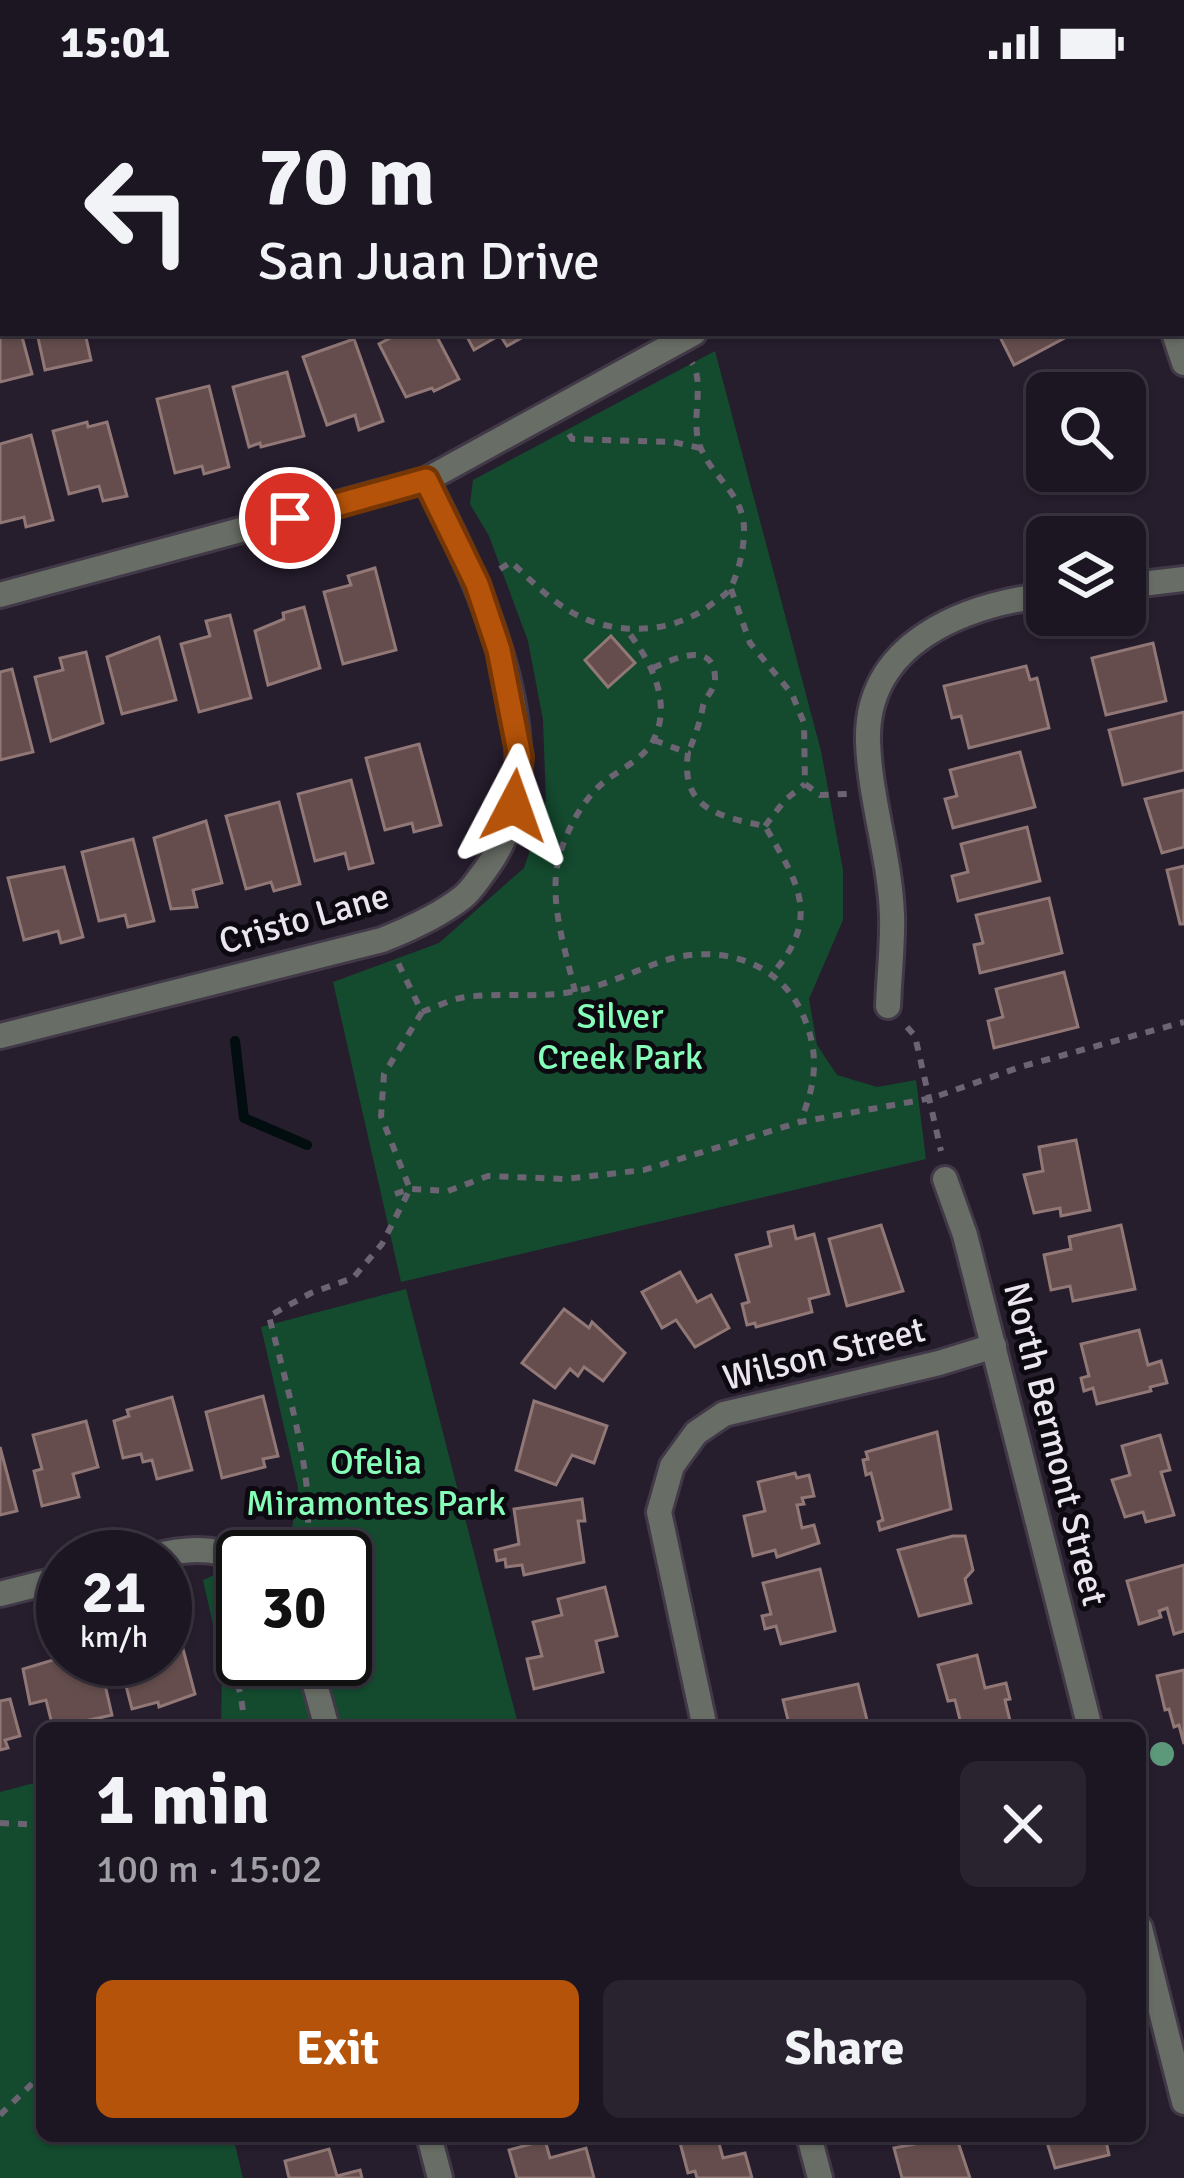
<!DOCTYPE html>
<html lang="en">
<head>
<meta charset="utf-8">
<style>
	:root { --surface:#1c1622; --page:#29232f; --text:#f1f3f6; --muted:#a09fa5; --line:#3a3540; --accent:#b45309 }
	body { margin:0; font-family:Signika,sans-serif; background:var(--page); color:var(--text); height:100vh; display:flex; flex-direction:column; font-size:45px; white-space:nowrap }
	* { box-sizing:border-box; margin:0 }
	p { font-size:39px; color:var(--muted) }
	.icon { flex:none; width:66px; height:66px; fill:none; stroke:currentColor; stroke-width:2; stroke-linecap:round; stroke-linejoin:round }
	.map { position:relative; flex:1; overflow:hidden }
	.side { position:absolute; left:36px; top:1638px; width:1110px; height:420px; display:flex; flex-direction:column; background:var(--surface); border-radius:18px; box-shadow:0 3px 9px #0004,0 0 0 3px var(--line) }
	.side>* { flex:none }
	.banner { position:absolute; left:0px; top:0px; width:1185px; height:252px; box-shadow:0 3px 9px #0004,0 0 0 3px var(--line); background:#1c1622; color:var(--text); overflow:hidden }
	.controls { position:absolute; left:1026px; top:288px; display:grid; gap:24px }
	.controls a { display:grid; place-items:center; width:120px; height:120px; border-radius:18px; background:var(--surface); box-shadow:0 3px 9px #0004,0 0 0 3px var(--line); font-size:60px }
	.speed { position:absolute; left:36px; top:1446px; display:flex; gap:24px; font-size:60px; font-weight:700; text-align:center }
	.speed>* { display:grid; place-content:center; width:156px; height:156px; border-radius:50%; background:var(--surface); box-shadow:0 3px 9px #0004,0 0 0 3px var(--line); line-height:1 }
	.speed small { font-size:30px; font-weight:400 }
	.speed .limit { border:6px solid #111; border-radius:18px; background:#fff; color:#111 }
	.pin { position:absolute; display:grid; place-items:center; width:102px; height:102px; color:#fff; margin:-51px; border:6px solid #fff; border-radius:50%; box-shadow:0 3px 12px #0007 }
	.me { position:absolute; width:132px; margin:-66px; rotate:4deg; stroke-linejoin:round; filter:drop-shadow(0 0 9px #0008) }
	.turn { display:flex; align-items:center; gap:42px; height:252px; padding:0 60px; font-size:54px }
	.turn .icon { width:156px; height:156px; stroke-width:2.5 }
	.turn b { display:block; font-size:84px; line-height:102px }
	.round { display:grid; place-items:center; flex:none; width:126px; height:126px; border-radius:18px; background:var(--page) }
	.overview { display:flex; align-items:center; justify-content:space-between; height:204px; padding:0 60px }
	h1 { font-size:72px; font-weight:700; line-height:90px }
	.primary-button { display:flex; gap:24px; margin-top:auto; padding:24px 60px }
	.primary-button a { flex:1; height:138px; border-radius:18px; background:var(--accent); color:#fff; font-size:48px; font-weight:700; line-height:138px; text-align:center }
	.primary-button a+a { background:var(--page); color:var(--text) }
	.status { display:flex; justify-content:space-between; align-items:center; height:84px; padding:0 60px; background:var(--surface); direction:ltr }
	.status svg { height:33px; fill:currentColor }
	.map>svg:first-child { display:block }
</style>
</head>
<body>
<div class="status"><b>15:01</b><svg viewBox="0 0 49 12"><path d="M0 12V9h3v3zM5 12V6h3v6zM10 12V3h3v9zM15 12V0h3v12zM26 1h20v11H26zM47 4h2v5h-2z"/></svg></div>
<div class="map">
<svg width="1184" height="2094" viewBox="0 0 1184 2094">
	<rect width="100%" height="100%" fill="#261d2d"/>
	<g fill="#144b2f">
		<path d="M715,267L821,667L843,786V836L809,915L817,961L837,991L877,1003L916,996L926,1075L401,1198L333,898L439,859L524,784L546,717L543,636L528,557L489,452L470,420L473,396Z"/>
		<path d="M406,1205L519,1644H221L222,1580L203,1496L243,1478V1575H345V1473H255L290,1458L298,1404L261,1243Z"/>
		<path d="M42,1697V2052H233L243,2094H0V1708Z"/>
	</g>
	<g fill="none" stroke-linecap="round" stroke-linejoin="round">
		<path stroke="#010d0f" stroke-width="10" d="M235,957L244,1034L307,1061"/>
	</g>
	<g fill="#644d4c" stroke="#917877" stroke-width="3">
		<path d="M21,249L32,290L0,298V253Z"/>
		<path d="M37,249H85L91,276L45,286Z"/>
		<path d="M400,249H435L459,295L434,307L432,304L406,313L379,260Z"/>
		<path d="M465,249H530L507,262L500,251L474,266Z"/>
		<path d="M998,249H1074L1014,281Z"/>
		<path d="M354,255L383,337L359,346L355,331L327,341L303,273Z"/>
		<path d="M287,288L304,352L261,363L260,359L249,363L233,303Z"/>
		<path d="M209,302L229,383L204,390L202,382L175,389L157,315Z"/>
		<path d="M87,338L88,343L107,338L127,412L103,417L99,402L69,410L53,347Z"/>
		<path d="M31,351L53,436L26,443L24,433L0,439V360Z"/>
		<path d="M375,484L396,566L343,580L324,508L351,501L348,492Z"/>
		<path d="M304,523L320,584L268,601L255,547L284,535L283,529Z"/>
		<path d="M230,531L251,614L199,628L181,560L210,552L206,537Z"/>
		<path d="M611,552L635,579L608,603L585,576Z"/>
		<path d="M159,553L176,616L122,630L107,573Z"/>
		<path d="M1153,559L1166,617L1106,631L1092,574Z"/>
		<path d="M86,568L103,639L51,657L35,593L63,586L60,574Z"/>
		<path d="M1026,582L1030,596L1037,594L1049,644L969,664L961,632L952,634L944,602Z"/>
		<path d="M12,585L33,668L0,676V588Z"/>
		<path d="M1184,628V686L1123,701L1109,646Z"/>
		<path d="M419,660L441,741L414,748L412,739L385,746L366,674Z"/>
		<path d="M1020,668L1035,723L953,744L945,715L957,712L950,686Z"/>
		<path d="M351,696L373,779L349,785L345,769L315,777L298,710Z"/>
		<path d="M1184,706V763L1162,769L1145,715Z"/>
		<path d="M279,718L300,800L274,807L271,798L246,805L226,732Z"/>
		<path d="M206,737L222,799L193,806L197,823L171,825L154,754Z"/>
		<path d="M1027,743L1040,797L958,817L952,792L968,788L961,760Z"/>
		<path d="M133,755L154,837L128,843L125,831L99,837L82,768Z"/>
		<path d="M1184,782V840H1180L1167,786Z"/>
		<path d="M64,783L83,853L61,859L58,847L24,856L8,794Z"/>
		<path d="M1049,814L1062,869L980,889L974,861L983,859L976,831Z"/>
		<path d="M1064,888L1078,943L994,964L988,937L1003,933L996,905Z"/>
		<path d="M1076,1056L1090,1126L1061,1132L1060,1124L1034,1129L1024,1091L1043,1087L1039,1063Z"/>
		<path d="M881,1141L903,1207L847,1222L829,1155Z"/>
		<path d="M1121,1141L1135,1205L1073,1217L1070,1202L1051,1206L1044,1171L1071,1165L1069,1153Z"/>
		<path d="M793,1142L796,1155L814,1150L829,1210L809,1215L812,1228L756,1243L755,1239L747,1241L742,1220L749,1218L736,1171L771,1162L768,1148Z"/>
		<path d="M680,1188L697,1218L711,1211L729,1244L695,1263L676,1236L662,1244L642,1208Z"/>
		<path d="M564,1225L589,1244L592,1238L625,1269L603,1297L584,1283L578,1292L570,1285L555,1304L522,1279Z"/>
		<path d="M1139,1246L1148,1281L1161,1277L1167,1299L1150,1303L1151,1307L1097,1320L1093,1304L1084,1307L1081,1294L1089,1292L1081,1260Z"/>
		<path d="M263,1312L278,1372L263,1375L265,1383L222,1394L206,1328Z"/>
		<path d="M172,1313L192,1386L157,1395L152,1376L143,1378L141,1370L123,1374L114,1337L129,1332L127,1326Z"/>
		<path d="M534,1317L607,1342L594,1379L572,1371L556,1401L516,1386Z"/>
		<path d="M86,1337L98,1383L73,1390L79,1413L42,1422L34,1387L42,1385L33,1351Z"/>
		<path d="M937,1348L951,1425L880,1446L878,1438L883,1436L871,1389L866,1391L863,1376L868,1375L866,1368Z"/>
		<path d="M1160,1351L1170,1386L1161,1388L1174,1431L1146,1438L1143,1428L1125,1433L1112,1396L1130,1391L1122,1362Z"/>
		<path d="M0,1363L17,1427L0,1431Z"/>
		<path d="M795,1389L797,1394L809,1391L814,1412L802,1414L804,1420L797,1421L802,1444L814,1441L819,1459L777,1473L775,1466L753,1472L744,1432L765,1427L758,1398Z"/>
		<path d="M582,1415L585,1437H578L584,1478L524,1491L522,1481L506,1483L505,1475L497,1477L495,1466L519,1460L514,1425Z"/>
		<path d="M953,1452H965L973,1486L965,1495L971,1519L919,1532L898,1466Z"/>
		<path d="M1184,1481V1547L1174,1550L1167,1524L1159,1527L1161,1533L1139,1540L1127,1497Z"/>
		<path d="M820,1485L835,1547L781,1560L776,1542L765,1545L762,1532L771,1530L763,1499Z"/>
		<path d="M605,1503L617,1552L596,1557L603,1588L534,1605L527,1575L542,1572L533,1538L562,1531L558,1515Z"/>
		<path d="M183,1565L195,1610L159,1623L158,1618L132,1625L119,1575H165V1570Z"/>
		<path d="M977,1571L985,1604L1006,1599L1010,1615L1005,1616L1010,1637L1002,1639L1003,1644H962L955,1616L948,1617L938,1581Z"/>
		<path d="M63,1573L99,1575L112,1631L53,1644L46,1616L30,1620L23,1585Z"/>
		<path d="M1184,1586V1660L1179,1641L1174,1643L1169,1625L1165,1626L1157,1592Z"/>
		<path d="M858,1600L869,1644H790L783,1616Z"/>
		<path d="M10,1615L20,1652L5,1656L8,1664L0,1666V1617Z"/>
		<path d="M692,2052H717L723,2074L745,2069L752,2094H697L695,2087L688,2089L679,2055Z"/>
		<path d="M956,2052L970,2094H902L894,2064Z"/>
		<path d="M1045,2052H1105L1109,2071L1055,2084Z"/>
		<path d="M545,2056L550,2074L586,2064L594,2094H517L509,2066Z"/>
		<path d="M329,2065L337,2092L360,2086L362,2094H289L285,2077Z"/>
	</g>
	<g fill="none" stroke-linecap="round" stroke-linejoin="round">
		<defs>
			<g id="street">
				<path d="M527,0L529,3"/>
				<path d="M12,3L24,0"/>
				<path d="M675,3L679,0"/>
				<path d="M1135,3L1141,0"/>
				<path d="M0,219L3,218"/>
				<path d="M1174,249L1184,279"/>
				<path d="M1125,502L1184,495"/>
				<path d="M0,511L426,396L694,249"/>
				<path d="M888,922C889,892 893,861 892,831C890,773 870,716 868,658C865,558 965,521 1047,511"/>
				<path d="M0,952L382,856C410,845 439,832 463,813C472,806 479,794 486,785C566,678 479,498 426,396"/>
				<path d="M945,1095L965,1151L1090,1644"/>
				<path d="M150,1473C182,1465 213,1461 243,1477"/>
				<path d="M0,1510L63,1494"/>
				<path d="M308,1575L327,1644"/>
				<path d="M705,1644L659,1428L672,1382L696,1349L724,1330L939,1279L994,1262"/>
				<path d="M1140,1844L1184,2018"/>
				<path d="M429,2052L440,2094"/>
				<path d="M809,2052L820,2094"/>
			</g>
		</defs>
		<use href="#street" stroke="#423948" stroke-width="30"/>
		<g stroke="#6c6472" stroke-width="6" stroke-dasharray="9 9" stroke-linecap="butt">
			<path d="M569,350L572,355L673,358L700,364"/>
			<path d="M500,485L511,478C533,498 554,521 583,534C625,552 677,548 713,519C720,514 729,509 732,501C739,486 744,464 744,447C745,409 709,392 699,359C691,334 705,298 692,279"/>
			<path d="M731,505L750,559L792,610L804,639L805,700L820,711L848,710"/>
			<path d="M653,584C673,575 715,555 715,595C715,606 706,611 703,622C700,639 695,652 688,669"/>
			<path d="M654,656L688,669C680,725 720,733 765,742C798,799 822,834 772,890"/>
			<path d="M765,742L785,716L805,700"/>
			<path d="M575,908C566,867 549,820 558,778C564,750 582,716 604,698C620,685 644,675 654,655C673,616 649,574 625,544"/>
			<path d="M422,928C436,923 451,915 466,913C503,908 539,915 576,907C607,901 634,887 663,877C718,859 780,877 803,931C820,970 816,1000 800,1038"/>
			<path d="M907,943L915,952L941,1067"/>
			<path d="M395,1110L410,1105L448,1107L488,1092L564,1095L644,1086L800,1038L932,1014L1020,983L1184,938"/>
			<path d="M299,1473C328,1432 281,1283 269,1232L311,1209L353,1194L382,1160L410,1105L381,1032L384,990L422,928L398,879"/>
			<path d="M243,1644C246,1609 227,1581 231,1547L243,1536"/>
			<path d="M0,1739L42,1741"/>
			<path d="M0,2031L42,1990"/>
		</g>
		<use href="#street" stroke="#686d65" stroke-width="24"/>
	</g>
	<circle fill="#5b997a" cx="1162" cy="1670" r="12"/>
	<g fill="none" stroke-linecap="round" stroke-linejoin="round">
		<defs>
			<path id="route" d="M290,434L426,396L477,500L499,566L520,673L514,722"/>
		</defs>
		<use href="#route" stroke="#753606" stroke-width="30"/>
		<use href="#route" stroke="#b45309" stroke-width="21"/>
	</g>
	<g text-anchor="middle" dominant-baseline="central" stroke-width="10" stroke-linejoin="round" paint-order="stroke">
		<g font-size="36" fill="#ebe5f0" stroke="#0d0910">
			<text transform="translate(304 835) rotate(-16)">Cristo Lane</text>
			<text transform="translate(824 1270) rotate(-14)">Wilson Street</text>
			<text transform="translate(1055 1360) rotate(76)">North Bermont Street</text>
		</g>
		<g font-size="36" fill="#86feb9" stroke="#0d0910">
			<text x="620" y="932">Silver<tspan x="620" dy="41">Creek Park</tspan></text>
			<text x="376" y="1378">Ofelia<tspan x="376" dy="41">Miramontes Park</tspan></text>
		</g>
	</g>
</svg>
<div class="controls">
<a><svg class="icon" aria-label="search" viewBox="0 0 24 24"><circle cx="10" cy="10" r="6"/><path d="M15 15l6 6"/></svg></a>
<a><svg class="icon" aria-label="layers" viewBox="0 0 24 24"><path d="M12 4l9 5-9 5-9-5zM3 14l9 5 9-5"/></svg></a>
</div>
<div class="speed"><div>21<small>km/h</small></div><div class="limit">30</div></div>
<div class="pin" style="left:290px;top:434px;background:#d93025"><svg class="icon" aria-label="arrive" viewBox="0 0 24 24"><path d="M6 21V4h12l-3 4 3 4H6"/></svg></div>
<svg class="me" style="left:514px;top:722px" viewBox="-20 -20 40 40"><path d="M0-17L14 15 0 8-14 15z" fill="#b45309" stroke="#fff" stroke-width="4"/></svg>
<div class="banner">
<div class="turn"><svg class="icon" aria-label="left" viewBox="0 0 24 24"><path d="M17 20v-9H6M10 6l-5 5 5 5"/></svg><div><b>70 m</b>San Juan Drive</div></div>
</div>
<section class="side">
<div class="overview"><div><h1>1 min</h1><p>100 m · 15:02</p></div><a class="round"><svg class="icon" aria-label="close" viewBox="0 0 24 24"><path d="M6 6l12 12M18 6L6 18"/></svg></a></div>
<div class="primary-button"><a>Exit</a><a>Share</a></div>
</section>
</div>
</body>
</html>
